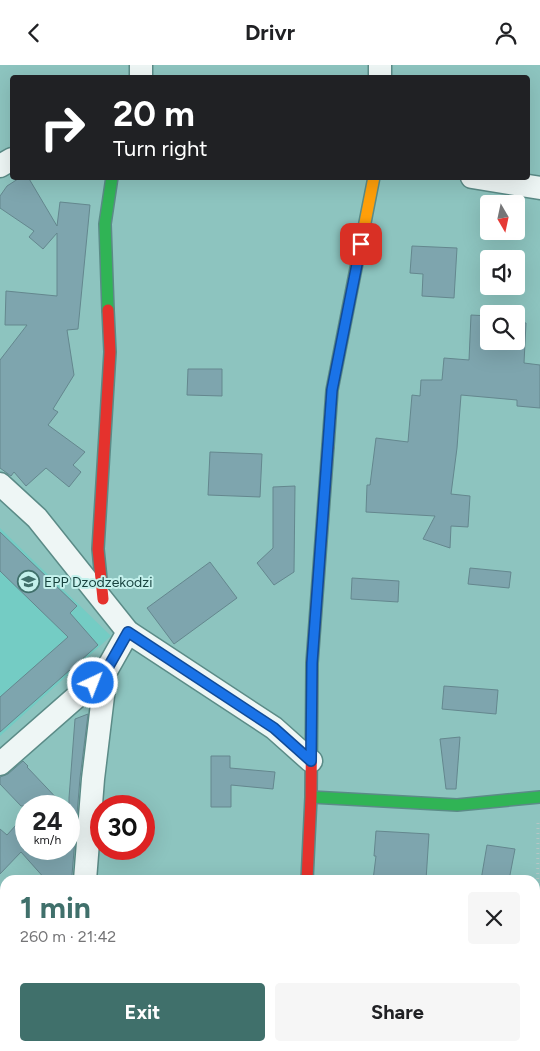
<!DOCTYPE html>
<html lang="en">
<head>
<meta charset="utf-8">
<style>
	:root { --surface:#fff; --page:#f6f6f6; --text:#202124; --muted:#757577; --accent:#40706b }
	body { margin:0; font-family:Figtree,sans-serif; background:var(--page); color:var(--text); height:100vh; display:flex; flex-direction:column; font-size:19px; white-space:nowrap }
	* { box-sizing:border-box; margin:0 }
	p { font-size:16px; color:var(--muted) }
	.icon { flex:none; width:28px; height:28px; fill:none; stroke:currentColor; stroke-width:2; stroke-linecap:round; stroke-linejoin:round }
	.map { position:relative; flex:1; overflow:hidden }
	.side { position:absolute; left:0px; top:810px; width:540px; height:176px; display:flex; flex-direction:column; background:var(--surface); border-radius:15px 15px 0 0; box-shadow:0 5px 20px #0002 }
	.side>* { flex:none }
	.banner { position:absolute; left:10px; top:10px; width:520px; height:105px; border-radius:5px; box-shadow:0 5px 20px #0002; background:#202124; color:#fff; overflow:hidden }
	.needle { width:32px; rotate:171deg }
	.fabs { position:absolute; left:480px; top:130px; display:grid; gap:10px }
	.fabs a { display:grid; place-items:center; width:45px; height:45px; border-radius:5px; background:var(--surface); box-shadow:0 5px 20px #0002; font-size:25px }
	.speed { position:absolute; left:15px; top:730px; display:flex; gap:10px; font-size:25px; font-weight:700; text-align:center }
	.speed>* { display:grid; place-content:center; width:65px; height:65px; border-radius:50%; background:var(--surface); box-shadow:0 5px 20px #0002; line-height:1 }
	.speed small { font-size:12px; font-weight:400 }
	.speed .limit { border:8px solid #d22; background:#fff; color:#111 }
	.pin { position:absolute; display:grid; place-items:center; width:42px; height:42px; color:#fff; margin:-21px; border-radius:10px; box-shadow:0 2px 8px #0006 }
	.me { position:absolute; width:55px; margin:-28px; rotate:43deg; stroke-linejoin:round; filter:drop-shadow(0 0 4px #0008) }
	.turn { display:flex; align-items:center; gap:18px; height:105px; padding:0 20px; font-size:22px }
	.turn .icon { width:65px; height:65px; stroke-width:2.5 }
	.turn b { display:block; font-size:35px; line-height:42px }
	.round { display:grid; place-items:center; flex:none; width:52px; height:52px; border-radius:5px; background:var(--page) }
	.summary { display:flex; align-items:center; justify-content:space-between; height:85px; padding:0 20px }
	h1 { font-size:30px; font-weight:700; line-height:38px; color:var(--accent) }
	.action { display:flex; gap:10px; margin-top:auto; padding:10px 20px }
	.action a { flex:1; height:58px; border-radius:5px; background:var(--accent); color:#fff; font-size:20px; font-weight:700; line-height:58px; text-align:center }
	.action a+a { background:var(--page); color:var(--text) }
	header { display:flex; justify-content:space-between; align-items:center; height:65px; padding:0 20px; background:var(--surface); font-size:22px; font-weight:700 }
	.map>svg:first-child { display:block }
</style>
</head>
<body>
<header><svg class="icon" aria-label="back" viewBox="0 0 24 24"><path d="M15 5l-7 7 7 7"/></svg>Drivr<svg class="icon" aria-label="person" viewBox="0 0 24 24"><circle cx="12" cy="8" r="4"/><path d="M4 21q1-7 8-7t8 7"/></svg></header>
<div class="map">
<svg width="540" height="986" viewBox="0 0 540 986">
	<rect width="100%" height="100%" fill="#8dc4bf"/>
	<path fill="#74ccc4" d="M0,463L111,571L0,671Z"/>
	<g fill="#7ea5ae" stroke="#64878e">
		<path d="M21,112H28L57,161L60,137L90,140L78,264L67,265L74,310L53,344L58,347L48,360L85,387L73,400L81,407L69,422L46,403L26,421L14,407L11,411L0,403V295L27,260H5L6,226L57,231V168L43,184L29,172L34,166L0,143V131L7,121Z"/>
		<path d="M412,181L457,183L454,233L422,231L423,209L410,208Z"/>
		<path d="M471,250L489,251V276H516V257L526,258L524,298L540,300V343L517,341V335L461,330L457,383L451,429L470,431L468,462L451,461L450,483L423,474L435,451L366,447L367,420H370L376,373L408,377L412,330L420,331L421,315H442L444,293L469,295Z"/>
		<path d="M188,304H222V331L187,330Z"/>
		<path d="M210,387L262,389L260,432L208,430Z"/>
		<path d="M295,421L294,507L274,520L257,498L273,483V422Z"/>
		<path d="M0,467L77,541L70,548L98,580L0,667V632L68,572L0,506Z"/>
		<path d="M210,497L237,533L174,579L147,543Z"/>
		<path d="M470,503L511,507L509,523L468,519Z"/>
		<path d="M352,513L399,516L398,537L351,534Z"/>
		<path d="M444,621L498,625L496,649L442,644Z"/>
		<path d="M88,649L80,713L72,810L67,815H46L21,787L0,809V764L7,770L26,749V781L23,784H69V733L75,654Z"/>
		<path d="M460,672L456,724H446L440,674Z"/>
		<path d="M211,691H230V703L275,707L273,724L231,720V742H211Z"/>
		<path d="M23,696L28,701L27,702L64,741H21L0,719V712L8,709Z"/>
		<path d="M376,766L429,769L426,815H373L376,791H374Z"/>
		<path d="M487,780L515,784L509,815H481Z"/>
	</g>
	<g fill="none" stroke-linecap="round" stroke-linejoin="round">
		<defs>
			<g id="street">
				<path d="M141,0V12"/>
				<path d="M380,12V0"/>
				<path d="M0,101L12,94"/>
				<path d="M472,112L540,123"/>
				<path d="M0,419L37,453L128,567L274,663L311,696"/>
				<path d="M0,699L106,606L128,567"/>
				<path d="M85,815L93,714L106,606"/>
				<path d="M0,943L5,948"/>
				<path d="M38,981L42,986"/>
				<path d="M78,986L80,981"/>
				<path d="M294,986V981"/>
			</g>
			<g id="fast">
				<path d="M108,245L105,159L112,112"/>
				<path d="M311,732L457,740L540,732"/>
			</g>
			<path id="slow" d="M328,381L332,325L374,112"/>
			<g id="jam">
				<path d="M103,534L98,484L110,287L108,245"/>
				<path d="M307,815L311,732L312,598L328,381"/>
			</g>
		</defs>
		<use href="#street" stroke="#5b8b87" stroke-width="25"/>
		<use href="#fast" stroke="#5b8b87" stroke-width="14"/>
		<use href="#slow" stroke="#5b8b87" stroke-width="14"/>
		<use href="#jam" stroke="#5b8b87" stroke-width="14"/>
		<path stroke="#b6c6c5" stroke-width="3" stroke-dasharray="1 4" stroke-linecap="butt" d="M537,974L538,755"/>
		<use href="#street" stroke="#eef6f5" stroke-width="22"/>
		<use href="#fast" stroke="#30b455" stroke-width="11"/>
		<use href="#slow" stroke="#ff9f0a" stroke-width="11"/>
		<use href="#jam" stroke="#e5322d" stroke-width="11"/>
	</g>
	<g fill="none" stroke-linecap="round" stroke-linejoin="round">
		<defs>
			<path id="route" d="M93,618L106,606L128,567L274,663L311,696L312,598L332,325L361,179"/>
		</defs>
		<use href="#route" stroke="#114b97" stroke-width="12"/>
		<use href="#route" stroke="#1a73e8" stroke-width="9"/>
	</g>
	<defs>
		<symbol id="school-ring" viewBox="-11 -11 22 22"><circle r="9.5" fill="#c4f1ec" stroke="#40706b" stroke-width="1.5"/><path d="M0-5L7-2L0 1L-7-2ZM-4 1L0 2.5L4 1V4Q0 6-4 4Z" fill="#40706b"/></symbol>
	</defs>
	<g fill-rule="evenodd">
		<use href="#school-ring" x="16" y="504" width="25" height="25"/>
	</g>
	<g text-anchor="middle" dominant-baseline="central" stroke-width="4" stroke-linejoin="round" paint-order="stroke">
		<g font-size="14" fill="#17423e" stroke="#c4f1ec" text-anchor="start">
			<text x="44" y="517">EPP Dzodzekodzi</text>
		</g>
	</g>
</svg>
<div class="fabs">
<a><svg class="needle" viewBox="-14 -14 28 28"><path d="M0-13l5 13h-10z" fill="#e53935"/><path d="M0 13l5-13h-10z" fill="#757577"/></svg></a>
<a><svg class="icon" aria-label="sound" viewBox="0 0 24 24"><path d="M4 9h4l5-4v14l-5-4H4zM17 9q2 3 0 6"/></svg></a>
<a><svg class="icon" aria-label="search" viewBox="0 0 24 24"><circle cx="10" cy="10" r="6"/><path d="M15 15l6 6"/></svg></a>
</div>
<div class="speed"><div>24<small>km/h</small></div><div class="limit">30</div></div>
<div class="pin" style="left:361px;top:179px;background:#d93025"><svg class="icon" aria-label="arrive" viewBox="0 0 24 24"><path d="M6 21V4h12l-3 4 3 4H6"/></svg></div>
<svg class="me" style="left:93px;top:618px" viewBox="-20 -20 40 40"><circle r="17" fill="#1a73e8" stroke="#fff" stroke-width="3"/><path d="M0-11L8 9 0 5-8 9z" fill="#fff"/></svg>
<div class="banner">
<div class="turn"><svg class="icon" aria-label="right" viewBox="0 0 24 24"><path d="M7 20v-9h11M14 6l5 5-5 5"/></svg><div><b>20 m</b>Turn right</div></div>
</div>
<section class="side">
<div class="summary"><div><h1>1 min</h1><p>260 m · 21:42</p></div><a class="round"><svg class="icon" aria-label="close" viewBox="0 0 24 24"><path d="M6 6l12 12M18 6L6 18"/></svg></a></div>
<div class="action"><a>Exit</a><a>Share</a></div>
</section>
</div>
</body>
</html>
